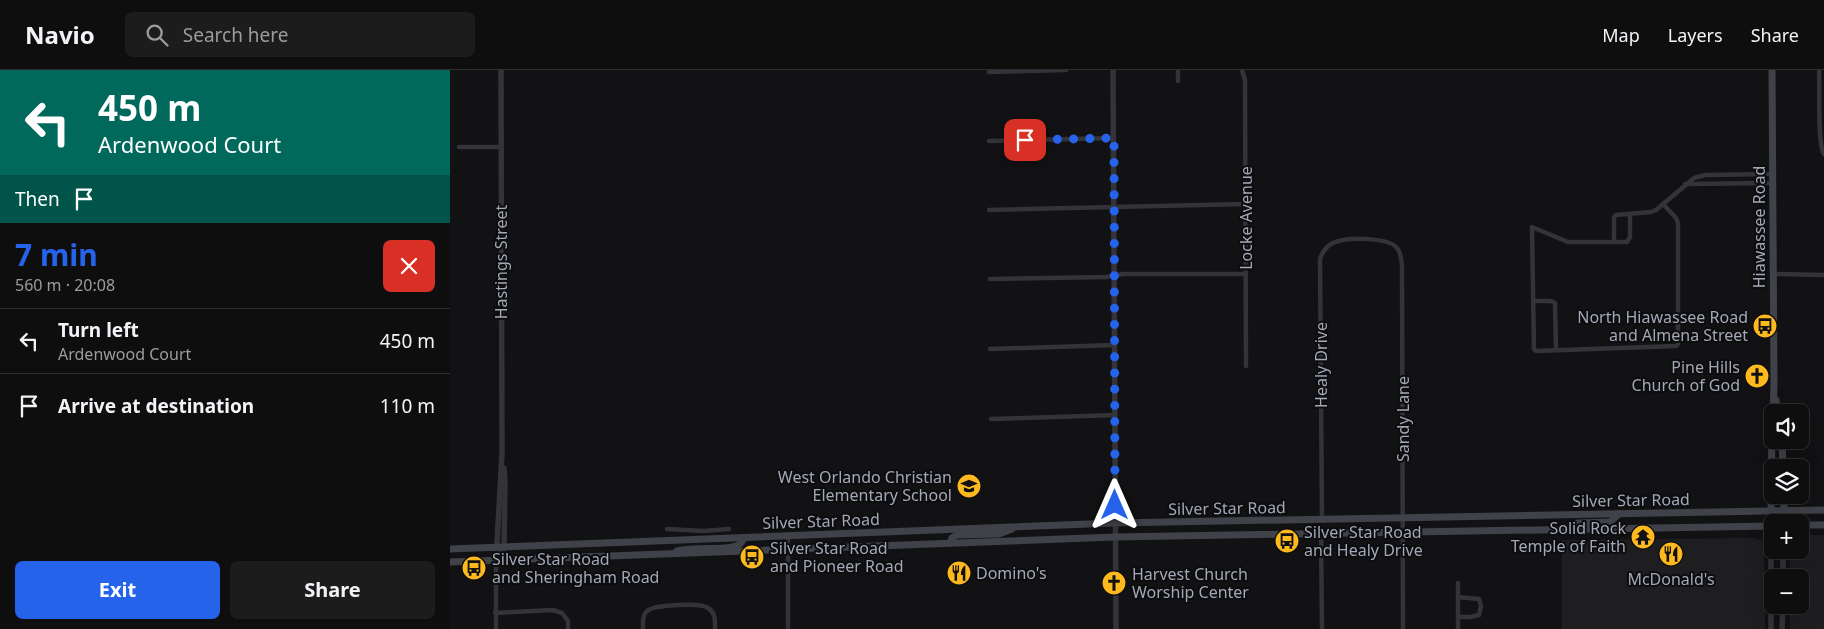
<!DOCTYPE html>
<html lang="en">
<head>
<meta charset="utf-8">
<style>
	:root { --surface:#0e0e0f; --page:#1c1c1d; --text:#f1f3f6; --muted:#9b9c9e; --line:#2e2e2f; --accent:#2563eb }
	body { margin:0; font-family:"Noto Sans",sans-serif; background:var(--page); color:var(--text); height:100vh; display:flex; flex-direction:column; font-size:19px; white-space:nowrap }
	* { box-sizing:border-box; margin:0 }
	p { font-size:16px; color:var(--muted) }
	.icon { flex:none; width:28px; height:28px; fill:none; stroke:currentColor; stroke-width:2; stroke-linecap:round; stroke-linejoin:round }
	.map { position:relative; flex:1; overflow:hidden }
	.panel { display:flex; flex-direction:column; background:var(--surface); width:450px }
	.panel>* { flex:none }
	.hud { background:#00695c; color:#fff; overflow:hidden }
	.buttons { position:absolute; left:1314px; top:334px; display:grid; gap:10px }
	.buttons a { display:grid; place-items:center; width:45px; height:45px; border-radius:8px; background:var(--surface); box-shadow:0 5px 20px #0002,0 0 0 1px var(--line); font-size:25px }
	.pin { position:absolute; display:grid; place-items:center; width:42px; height:42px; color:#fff; margin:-21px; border-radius:10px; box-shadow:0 2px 8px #0006 }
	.me { position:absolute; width:55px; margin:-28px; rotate:0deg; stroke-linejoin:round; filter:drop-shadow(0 0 4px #0008) }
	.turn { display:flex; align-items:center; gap:18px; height:105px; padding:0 15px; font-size:22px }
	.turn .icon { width:65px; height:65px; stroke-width:2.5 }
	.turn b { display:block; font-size:35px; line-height:42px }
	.then { display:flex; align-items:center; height:48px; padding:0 15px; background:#0003; gap:10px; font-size:19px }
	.round { display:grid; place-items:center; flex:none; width:52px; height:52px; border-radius:8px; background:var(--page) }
	.summary { display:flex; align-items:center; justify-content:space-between; height:85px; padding:0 15px }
	h1 { font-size:30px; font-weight:700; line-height:38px; color:var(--accent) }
	.button { display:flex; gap:10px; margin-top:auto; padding:10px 15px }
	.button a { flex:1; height:58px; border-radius:8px; background:var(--accent); color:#fff; font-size:20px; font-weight:700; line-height:58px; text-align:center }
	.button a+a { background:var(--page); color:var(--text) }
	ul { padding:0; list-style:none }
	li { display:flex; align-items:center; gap:15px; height:65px; padding:0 15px; border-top:1px solid var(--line) }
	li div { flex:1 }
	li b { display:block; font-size:19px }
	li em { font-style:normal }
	header { display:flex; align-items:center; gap:30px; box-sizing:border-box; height:70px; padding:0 25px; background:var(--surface); border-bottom:1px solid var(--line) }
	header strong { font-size:24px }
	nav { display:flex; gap:28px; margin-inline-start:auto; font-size:18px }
	.search { width:350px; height:45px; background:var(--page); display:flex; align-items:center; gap:12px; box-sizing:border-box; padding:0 18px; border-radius:8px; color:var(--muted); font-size:19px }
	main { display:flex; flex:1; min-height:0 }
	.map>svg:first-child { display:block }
</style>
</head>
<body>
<header>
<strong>Navio</strong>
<div class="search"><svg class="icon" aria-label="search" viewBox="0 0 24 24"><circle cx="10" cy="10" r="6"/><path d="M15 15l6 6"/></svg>Search here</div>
<nav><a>Map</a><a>Layers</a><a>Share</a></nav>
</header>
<main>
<section class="panel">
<div class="hud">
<div class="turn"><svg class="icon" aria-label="left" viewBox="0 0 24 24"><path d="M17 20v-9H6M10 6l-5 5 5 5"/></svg><div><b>450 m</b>Ardenwood Court</div></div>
<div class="then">Then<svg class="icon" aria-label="arrive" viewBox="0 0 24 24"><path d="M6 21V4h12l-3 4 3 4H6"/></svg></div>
</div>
<div class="summary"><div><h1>7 min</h1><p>560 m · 20:08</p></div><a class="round" style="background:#d93025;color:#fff"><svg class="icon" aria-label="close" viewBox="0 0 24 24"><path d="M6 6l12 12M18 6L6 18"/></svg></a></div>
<ul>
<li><svg class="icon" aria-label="left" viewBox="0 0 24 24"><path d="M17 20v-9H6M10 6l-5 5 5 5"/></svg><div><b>Turn left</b><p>Ardenwood Court</p></div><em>450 m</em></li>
<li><svg class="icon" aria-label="arrive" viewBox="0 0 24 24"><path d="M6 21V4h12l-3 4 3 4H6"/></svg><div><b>Arrive at destination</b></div><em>110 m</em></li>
</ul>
<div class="button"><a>Exit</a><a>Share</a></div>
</section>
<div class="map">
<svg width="1374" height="559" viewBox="0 0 1374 559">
	<rect width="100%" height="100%" fill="#121214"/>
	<g fill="#1e1e21">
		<path d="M1350,465H1374V559H1340V535H1350V508L1340,507V480H1350Z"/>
		<path d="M1304,468L1311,470L1314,474L1315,559H1112V470Z"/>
	</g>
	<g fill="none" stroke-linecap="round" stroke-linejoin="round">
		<g stroke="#333339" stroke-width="4.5">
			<path d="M728,0V11"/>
			<path d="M792,0L795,10L796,296"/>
			<path d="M1369,0C1370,15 1367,75 1374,84"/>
			<path d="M539,2L616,0"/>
			<path d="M539,71L664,68"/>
			<path d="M9,77H51"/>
			<path d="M1235,114L1322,113"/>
			<path d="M539,140L795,134"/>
			<path d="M1180,144V167L1177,172H1118L1082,157L1084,279L1086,281L1226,276L1228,274V153L1226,148L1213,134"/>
			<path d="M1164,172V147L1166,145L1201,142L1206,140L1244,108L1255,105L1322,104"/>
			<path d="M1323,204L1374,205"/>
			<path d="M540,209L656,207L673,204H796"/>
			<path d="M1083,231H1101L1105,233L1106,280"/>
			<path d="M540,279L665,275"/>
			<path d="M541,349L665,345"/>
			<path d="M872,450L870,189C873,180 879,173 889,171C900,167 938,168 946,177C951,181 951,189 952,195L953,559"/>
			<path d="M217,459L254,461L279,459"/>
			<path d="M871,463L872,559"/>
			<path d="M338,466V559"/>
			<path d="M1008,513V559"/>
			<path d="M1008,527L1029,529L1031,536L1029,545L1020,547H1008"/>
			<path d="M45,543L103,540L112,543L118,551V559"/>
			<path d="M46,559V491"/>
			<path d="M193,559C193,552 192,546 197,541C204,535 251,532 258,538C266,543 265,551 265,559"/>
		</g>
		<g stroke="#333339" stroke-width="5.5">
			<path d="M663,0L666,559"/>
			<path d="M1333,452L1334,441"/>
			<path d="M1321,456V559"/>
			<path d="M1333,480V508"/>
			<path d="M47,489L54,477L55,414L54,398"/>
			<path d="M46,491L52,383L51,0"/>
			<path d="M1332,559L1333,535"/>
		</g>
		<g stroke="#404249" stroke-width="7">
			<path d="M1322,0L1324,314L1323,342"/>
			<path d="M1326,330L1328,342"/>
			<path d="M1332,370L1333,398"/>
			<path d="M1334,441V425"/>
			<path d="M1350,455H1374"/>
			<path d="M1321,456L1322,345"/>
			<path d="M1119,459L1127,453L1160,452L1169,444"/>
			<path d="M500,473L502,468L507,465L549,464L562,459"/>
			<path d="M0,479L665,453L1374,440"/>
			<path d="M227,481C246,476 271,481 286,476C291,474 292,472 294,468"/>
			<path d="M0,492L665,467L1322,456"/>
		</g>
	</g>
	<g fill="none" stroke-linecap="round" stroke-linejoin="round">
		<path stroke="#2563eb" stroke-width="9" stroke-dasharray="0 16.2" d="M575,70L664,68L665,435"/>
	</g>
	<defs>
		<symbol id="bus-disc" viewBox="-11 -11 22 22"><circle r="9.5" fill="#feb91f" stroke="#0d0d0f"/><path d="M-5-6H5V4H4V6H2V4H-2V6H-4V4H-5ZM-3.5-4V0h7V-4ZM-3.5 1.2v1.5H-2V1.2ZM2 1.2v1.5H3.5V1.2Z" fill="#111"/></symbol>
		<symbol id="church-disc" viewBox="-11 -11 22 22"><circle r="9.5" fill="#feb91f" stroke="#0d0d0f"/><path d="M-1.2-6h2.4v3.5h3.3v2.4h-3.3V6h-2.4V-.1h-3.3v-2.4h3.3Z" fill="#111"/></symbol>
		<symbol id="school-disc" viewBox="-11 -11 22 22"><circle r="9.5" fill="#feb91f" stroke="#0d0d0f"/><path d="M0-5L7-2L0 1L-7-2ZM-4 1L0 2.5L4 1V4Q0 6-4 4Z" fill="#111"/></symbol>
		<symbol id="temple-disc" viewBox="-11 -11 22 22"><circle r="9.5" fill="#feb91f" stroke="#0d0d0f"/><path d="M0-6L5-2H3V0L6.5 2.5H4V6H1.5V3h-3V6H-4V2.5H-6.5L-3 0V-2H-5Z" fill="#111"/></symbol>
		<symbol id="restaurant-disc" viewBox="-11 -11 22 22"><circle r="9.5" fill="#feb91f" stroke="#0d0d0f"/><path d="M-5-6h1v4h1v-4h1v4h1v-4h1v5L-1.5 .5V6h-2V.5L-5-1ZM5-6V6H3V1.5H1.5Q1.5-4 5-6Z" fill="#111"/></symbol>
	</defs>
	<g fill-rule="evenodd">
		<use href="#bus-disc" x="1301" y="242" width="28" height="28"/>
		<use href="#church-disc" x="1293" y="292" width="28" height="28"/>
		<use href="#school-disc" x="505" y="402" width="28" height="28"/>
		<use href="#temple-disc" x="1179" y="453" width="28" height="28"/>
		<use href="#bus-disc" x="823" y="457" width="28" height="28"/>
		<use href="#restaurant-disc" x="1207" y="470" width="28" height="28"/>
		<use href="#bus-disc" x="288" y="473" width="28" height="28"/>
		<use href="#bus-disc" x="10" y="484" width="28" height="28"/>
		<use href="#restaurant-disc" x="495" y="489" width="28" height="28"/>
		<use href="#church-disc" x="650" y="499" width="28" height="28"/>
	</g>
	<g text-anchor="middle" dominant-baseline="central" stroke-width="4" stroke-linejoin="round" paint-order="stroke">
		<g font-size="16" fill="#a2a8b5" stroke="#0d0d0f">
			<text transform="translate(796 148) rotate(-90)">Locke Avenue</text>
			<text transform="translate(1309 157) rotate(-90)">Hiawassee Road</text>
			<text transform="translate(51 192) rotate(-90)">Hastings Street</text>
			<text transform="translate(871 295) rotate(-90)">Healy Drive</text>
			<text transform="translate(953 349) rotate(-90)">Sandy Lane</text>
			<text transform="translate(1181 430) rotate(-1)">Silver Star Road</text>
			<text transform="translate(777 438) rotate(-1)">Silver Star Road</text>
			<text transform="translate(371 451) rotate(-2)">Silver Star Road</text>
		</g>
		<g font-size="16" fill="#a2a8b5" stroke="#0d0d0f" text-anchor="start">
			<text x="1298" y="247" text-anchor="end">North Hiawassee Road<tspan x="1298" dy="18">and Almena Street</tspan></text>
			<text x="1290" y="297" text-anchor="end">Pine Hills<tspan x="1290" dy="18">Church of God</tspan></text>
			<text x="502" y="407" text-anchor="end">West Orlando Christian<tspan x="502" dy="18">Elementary School</tspan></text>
			<text x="1176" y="458" text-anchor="end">Solid Rock<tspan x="1176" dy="18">Temple of Faith</tspan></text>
			<text x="854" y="462">Silver Star Road<tspan x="854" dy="18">and Healy Drive</tspan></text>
			<text x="320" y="478">Silver Star Road<tspan x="320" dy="18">and Pioneer Road</tspan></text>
			<text x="42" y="489">Silver Star Road<tspan x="42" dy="18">and Sheringham Road</tspan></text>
			<text x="526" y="503">Domino's</text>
			<text x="682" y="504">Harvest Church<tspan x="682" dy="18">Worship Center</tspan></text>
			<text x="1221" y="509" text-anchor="middle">McDonald's</text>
		</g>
	</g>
</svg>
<div class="buttons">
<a><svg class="icon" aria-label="sound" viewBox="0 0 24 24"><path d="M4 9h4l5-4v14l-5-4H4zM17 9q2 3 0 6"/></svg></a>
<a><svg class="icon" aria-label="layers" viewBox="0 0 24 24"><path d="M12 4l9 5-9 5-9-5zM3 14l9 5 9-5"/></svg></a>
<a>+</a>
<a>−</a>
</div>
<div class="pin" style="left:575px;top:70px;background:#d93025"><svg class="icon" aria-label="arrive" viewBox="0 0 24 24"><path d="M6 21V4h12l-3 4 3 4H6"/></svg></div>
<svg class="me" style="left:665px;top:435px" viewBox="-20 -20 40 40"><path d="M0-17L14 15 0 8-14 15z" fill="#2563eb" stroke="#fff" stroke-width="4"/></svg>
</div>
</main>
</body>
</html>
